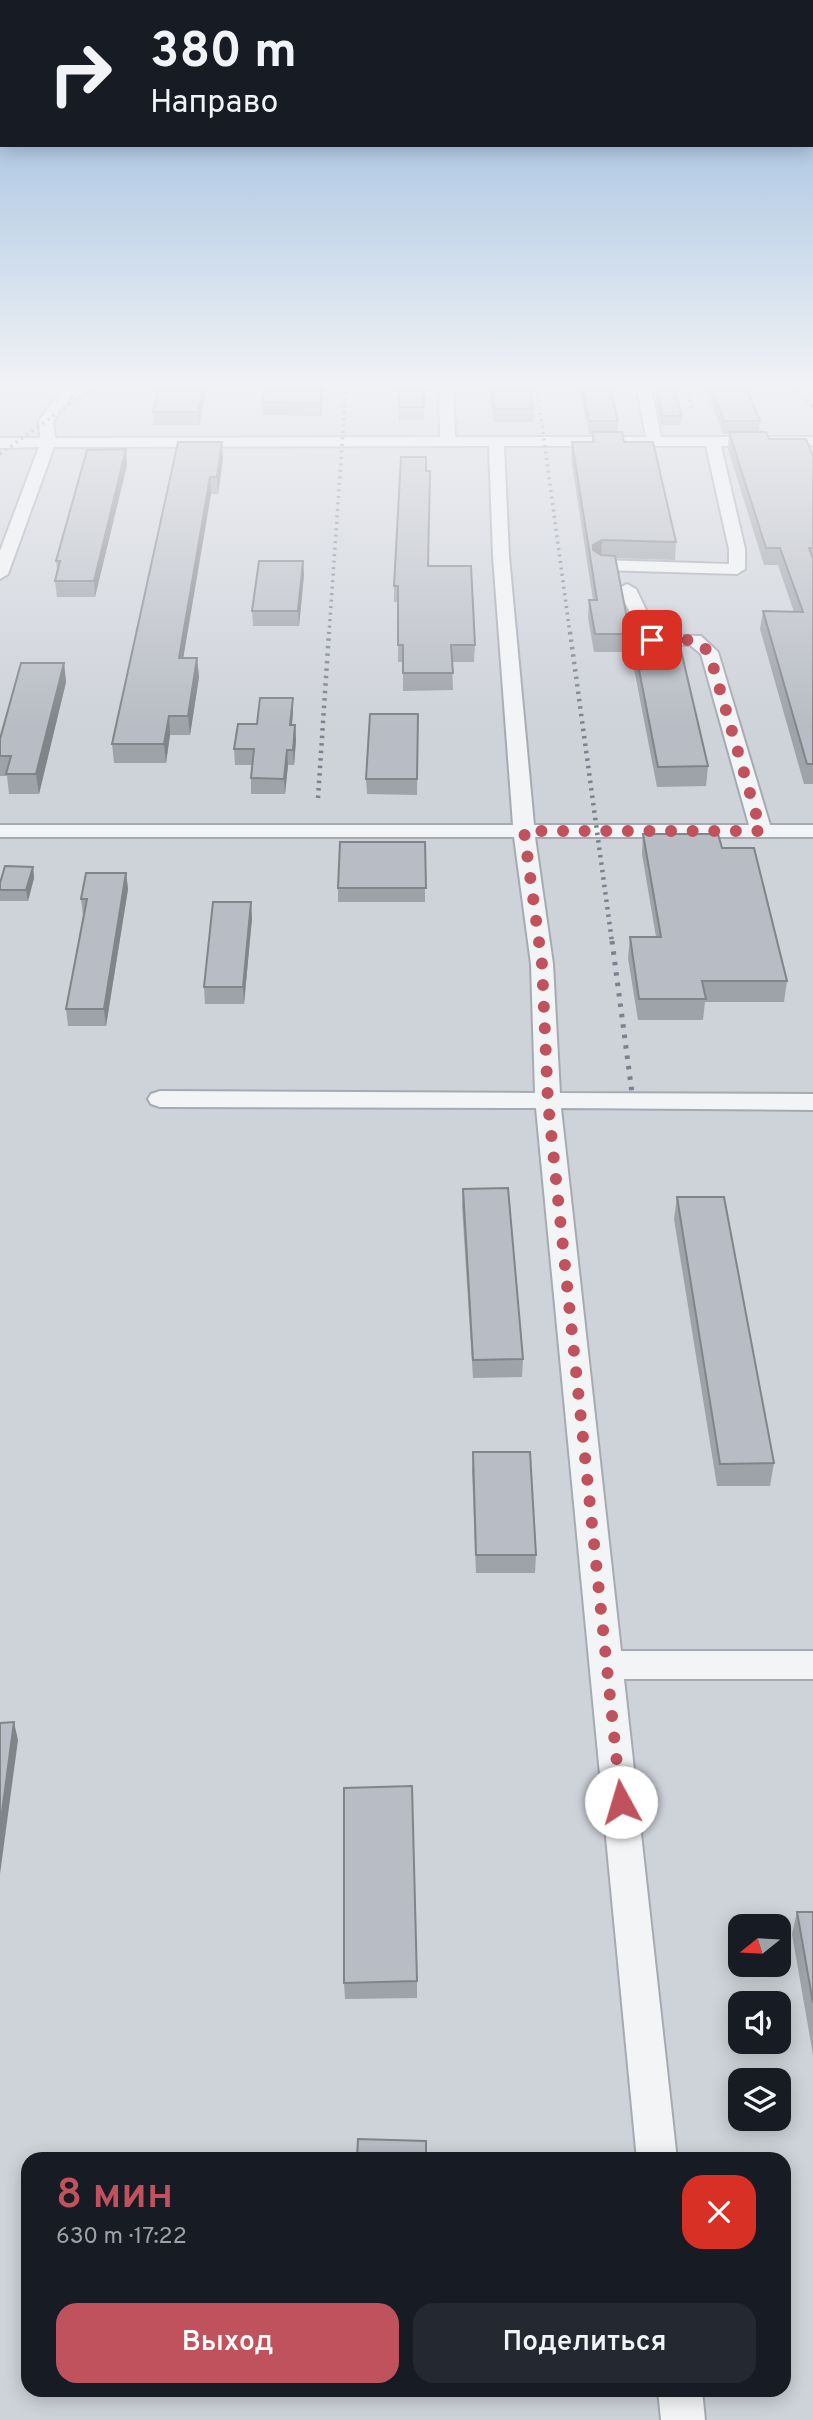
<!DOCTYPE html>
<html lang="ru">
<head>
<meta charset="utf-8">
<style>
	:root { --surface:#171b24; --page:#242831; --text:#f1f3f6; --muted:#9ea1a6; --accent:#c0525d }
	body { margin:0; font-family:Overpass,sans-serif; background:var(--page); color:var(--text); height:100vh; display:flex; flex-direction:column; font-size:26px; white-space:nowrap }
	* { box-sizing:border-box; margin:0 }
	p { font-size:23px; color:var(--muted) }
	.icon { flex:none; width:38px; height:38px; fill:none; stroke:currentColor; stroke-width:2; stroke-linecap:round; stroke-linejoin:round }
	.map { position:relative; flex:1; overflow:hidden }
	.drawer { position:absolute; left:21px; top:2152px; width:770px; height:245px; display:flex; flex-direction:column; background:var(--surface); border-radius:21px; box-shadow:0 4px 18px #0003 }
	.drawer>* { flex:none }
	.top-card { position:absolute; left:0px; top:0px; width:814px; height:147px; box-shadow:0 4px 18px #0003; background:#171b24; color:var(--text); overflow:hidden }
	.needle { width:46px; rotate:252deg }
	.buttons { position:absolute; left:728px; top:1914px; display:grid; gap:14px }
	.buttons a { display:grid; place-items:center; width:63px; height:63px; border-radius:14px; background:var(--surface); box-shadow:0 4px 18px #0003; font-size:35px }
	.pin { position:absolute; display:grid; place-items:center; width:60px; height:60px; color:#fff; margin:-30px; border-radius:14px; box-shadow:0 4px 10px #0006 }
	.me { position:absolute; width:77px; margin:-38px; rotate:354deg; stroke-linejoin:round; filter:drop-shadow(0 0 5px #0008) }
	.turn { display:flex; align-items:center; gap:24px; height:147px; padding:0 35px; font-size:32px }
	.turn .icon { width:91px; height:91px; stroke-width:2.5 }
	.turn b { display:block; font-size:49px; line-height:60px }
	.round { display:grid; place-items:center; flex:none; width:74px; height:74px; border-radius:21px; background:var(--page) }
	.head { display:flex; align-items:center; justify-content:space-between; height:119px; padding:0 35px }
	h1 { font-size:42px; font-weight:600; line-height:52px; color:var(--accent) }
	.action { display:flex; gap:14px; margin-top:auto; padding:14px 35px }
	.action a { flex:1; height:80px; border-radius:21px; background:var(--accent); color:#fff; font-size:28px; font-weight:600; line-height:80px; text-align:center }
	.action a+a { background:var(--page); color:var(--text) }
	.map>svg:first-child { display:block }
</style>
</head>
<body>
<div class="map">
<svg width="813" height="2420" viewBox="0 0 813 2420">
	<rect width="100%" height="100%" fill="#e0e3e8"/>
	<path fill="#ced2d9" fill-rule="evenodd" d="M0,387H813V2420H0ZM740,1927H779V1965H740ZM740,2004H779V2042H740ZM740,2081H779V2119H740ZM28,2160H784V2390H28Z"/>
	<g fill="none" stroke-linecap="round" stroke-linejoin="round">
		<defs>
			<g id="minor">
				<path d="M64,387H78L53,421L55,438L440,437L439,387H453L455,437H646L637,387H651L661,437H813V445L721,446L745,549V569L737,574L601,570L593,565L601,560L729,564V549L706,446H504L509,556L534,825H749L701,654L690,645L646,644L618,589L627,584L636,589L658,635L701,636L718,652L770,825H813V837H535L553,964L560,1093L813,1094V1110L561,1108L621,1651H813V1679H624L677,2160H637L536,1108L160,1107L151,1104L148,1099L151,1094L160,1091L535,1093L531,964L514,837H0V825H513L493,556L489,446L54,447L8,574L0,579V551L39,447L0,448V438H40L39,421Z"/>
				<path d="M658,2390H702L705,2420H661Z"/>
			</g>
		</defs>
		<use href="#minor" stroke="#a6aab1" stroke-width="4"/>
		<use href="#minor" fill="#f2f4f6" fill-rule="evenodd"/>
		<g stroke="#7b828f" stroke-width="3.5" stroke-dasharray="2 4.5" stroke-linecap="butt">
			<path d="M537,387L570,634"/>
			<path d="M686,387L693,411"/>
			<path d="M792,387L813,407"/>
			<path d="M0,454L94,387"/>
			<path d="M329,634L346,387"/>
		</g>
		<g stroke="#7b828f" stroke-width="4.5" stroke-dasharray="2.5 5" stroke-linecap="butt">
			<path d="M570,632L612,942"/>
			<path d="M318,798L329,632"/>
		</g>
		<path stroke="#7b828f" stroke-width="5" stroke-dasharray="3.5 7" stroke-linecap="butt" d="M612,941L632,1093"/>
	</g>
	<g fill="#9ea2a9">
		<path d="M159,387H204L205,397L199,425H154L153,412Z"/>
		<path d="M324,387L321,416L263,415L262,402Z"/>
		<rect x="399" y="387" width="25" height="33"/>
		<path d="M488,387H529L533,409V422H494Z"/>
		<path d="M579,387H610L618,421V432L624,442L676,542L675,560L615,558L630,634L629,652H594L588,618L589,600H593L571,458L572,442H592V434H589Z"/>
		<path d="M705,387H746L760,421L759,432L769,439L813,457V784H804L760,629L763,611L794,612L778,565H764L728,449L729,434H723Z"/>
		<path d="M657,389L682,416L681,425H661L656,398Z"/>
		<path d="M178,442L223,458L218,494H211L183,658H197L199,677L190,735H170L166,763H114L112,744Z"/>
		<path d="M127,465L95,597H57L55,581L57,569L56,561Z"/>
		<path d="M426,471L428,566L475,645L474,662H452L453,690L403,691V662H398V602H394V586Z"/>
		<path d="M303,561L304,575L299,626H253L252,611Z"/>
		<path d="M631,629L708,766L706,786L657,787L630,648Z"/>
		<path d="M64,663L66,682L39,794H9L7,776H0V739Z"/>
		<path d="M293,698V713L292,725H295L296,740L294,765H288L285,794H251V778L252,765H235L234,749L257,724Z"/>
		<path d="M418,714L417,795L367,794L366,779Z"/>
		<path d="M643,834L787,981L784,1002H705L703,1020H638L628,958L630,937H656L642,854Z"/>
		<path d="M425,842V902H338V888Z"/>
		<path d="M33,867L34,878L28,901H0V883Z"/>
		<path d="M126,873L128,889L106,1026H68L66,1009L83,915L81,899Z"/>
		<path d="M252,918L244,1004H205L204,987Z"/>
		<path d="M463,1189L523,1359L522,1377L473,1378L462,1206Z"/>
		<path d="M677,1197L774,1463L770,1486H717L674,1219Z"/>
		<path d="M473,1452L536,1555L535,1573H476L472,1470Z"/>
		<path d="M797,1912H813V2055L792,1934Z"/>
		<path d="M417,1981V1998L345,1999L344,1983Z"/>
	</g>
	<g fill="#818489">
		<path d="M203,387L205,397L199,425L198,412Z"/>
		<path d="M322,387H324L321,416L320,403Z"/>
		<path d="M222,442L223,458L218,494L217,477Z"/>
		<path d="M126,449L127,465L95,597L94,581Z"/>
		<path d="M210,477L211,494L180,677L179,658Z"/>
		<path d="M602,540L601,557L592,563L593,545Z"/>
		<path d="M303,561L304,575L299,626L298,611Z"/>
		<path d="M197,658L199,677L190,735L188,716Z"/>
		<path d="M64,663L66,682L39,794L36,774Z"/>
		<path d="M293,698V713L290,740V725Z"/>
		<path d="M169,716L170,735L166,763L164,744Z"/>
		<path d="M295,725L296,740L294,765L293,750Z"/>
		<path d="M287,750L288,765L285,794L284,779Z"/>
		<path d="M33,867L34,878L28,901L26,890Z"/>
		<path d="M126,873L128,889L106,1026L104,1009Z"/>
		<path d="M251,902L252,918L244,1004L243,987Z"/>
		<path d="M14,1722L18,1740L0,1874V1827Z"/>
	</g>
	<g fill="#b8bcc4" stroke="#818489" stroke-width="2">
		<path d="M159,387H203L198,412H153Z"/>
		<path d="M265,387H322L320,403L262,402Z"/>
		<rect x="399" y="387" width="25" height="20"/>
		<path d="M491,387H529L533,409H495Z"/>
		<path d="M582,387H610L618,421H589Z"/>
		<path d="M711,387H746L760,421H724Z"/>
		<path d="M657,389H674L682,416H662Z"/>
		<path d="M592,432H622L624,442H653L676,542L602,540L593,545V550L601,555L615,556L630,634H595L589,600H597L572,442H594Z"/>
		<path d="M729,432H766L769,439H806L813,457V548H809L813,559V764H807L763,611L803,612L780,548H766Z"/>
		<path d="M178,442H222L217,477H210L179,658H197L188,716H169L164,744H112Z"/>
		<path d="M126,449L94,581H55L60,561H56L87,450Z"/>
		<path d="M401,457H426V471H430L428,566H471L475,645H451L453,673H403V645H398V586H394Z"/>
		<path d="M259,561H303L298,611H252Z"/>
		<path d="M631,629H676L708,766L658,767Z"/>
		<path d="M21,663H64L36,774H6L11,756H0V739Z"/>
		<path d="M260,698H293L290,725H295L293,750H287L284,779L251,778L254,749H234L238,724H257Z"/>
		<path d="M370,714H418L417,779H366Z"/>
		<path d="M643,834H718L722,848H754L787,981H702L706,999H639L630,937H661Z"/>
		<path d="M340,842H425L426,888H338Z"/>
		<path d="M5,866L33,867L26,890H0V883Z"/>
		<path d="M86,873H126L104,1009H66L87,899H81Z"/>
		<path d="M213,902H251L243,987H204Z"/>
		<path d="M508,1188L523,1359L473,1360L463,1189Z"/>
		<path d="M677,1197H724L774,1463L720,1464Z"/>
		<path d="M473,1452H530L536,1555H476Z"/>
		<path d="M14,1722L0,1827V1723Z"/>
		<path d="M412,1786L417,1981L344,1983V1788Z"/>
		<path d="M797,1912H813V2003Z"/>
		<path d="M358,2139L426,2141V2160H357Z"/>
	</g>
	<linearGradient id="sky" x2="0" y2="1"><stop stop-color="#8bb2da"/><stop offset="0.53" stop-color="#f1f2f5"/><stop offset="1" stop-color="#f1f2f5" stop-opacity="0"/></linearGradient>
	<rect width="813" height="726" fill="url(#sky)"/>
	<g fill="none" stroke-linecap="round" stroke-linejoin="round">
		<path stroke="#c0525d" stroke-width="12" stroke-dasharray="0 21.6" d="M621,1802L548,1103L542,964L524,831H761L709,652L695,640H652"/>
	</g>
</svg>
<div class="buttons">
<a><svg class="needle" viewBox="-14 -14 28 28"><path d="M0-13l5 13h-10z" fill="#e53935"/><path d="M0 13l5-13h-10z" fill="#9ea1a6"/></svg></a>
<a><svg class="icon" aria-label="sound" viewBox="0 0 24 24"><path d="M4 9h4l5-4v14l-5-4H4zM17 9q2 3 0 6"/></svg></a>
<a><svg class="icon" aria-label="layers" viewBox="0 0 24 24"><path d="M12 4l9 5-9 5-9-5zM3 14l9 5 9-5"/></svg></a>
</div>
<div class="pin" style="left:652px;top:640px;background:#d93025"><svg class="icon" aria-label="arrive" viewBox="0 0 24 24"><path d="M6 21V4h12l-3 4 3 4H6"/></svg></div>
<svg class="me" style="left:621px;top:1802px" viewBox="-20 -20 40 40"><circle r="19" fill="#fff"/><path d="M0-13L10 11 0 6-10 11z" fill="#c0525d"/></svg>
<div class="top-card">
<div class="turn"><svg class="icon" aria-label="right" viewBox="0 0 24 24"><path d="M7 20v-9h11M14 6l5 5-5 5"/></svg><div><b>380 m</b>Направо</div></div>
</div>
<section class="drawer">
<div class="head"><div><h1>8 мин</h1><p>630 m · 17:22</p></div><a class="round" style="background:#d93025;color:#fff"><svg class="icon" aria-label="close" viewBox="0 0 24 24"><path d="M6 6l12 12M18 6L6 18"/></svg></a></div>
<div class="action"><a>Выход</a><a>Поделиться</a></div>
</section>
</div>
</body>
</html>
